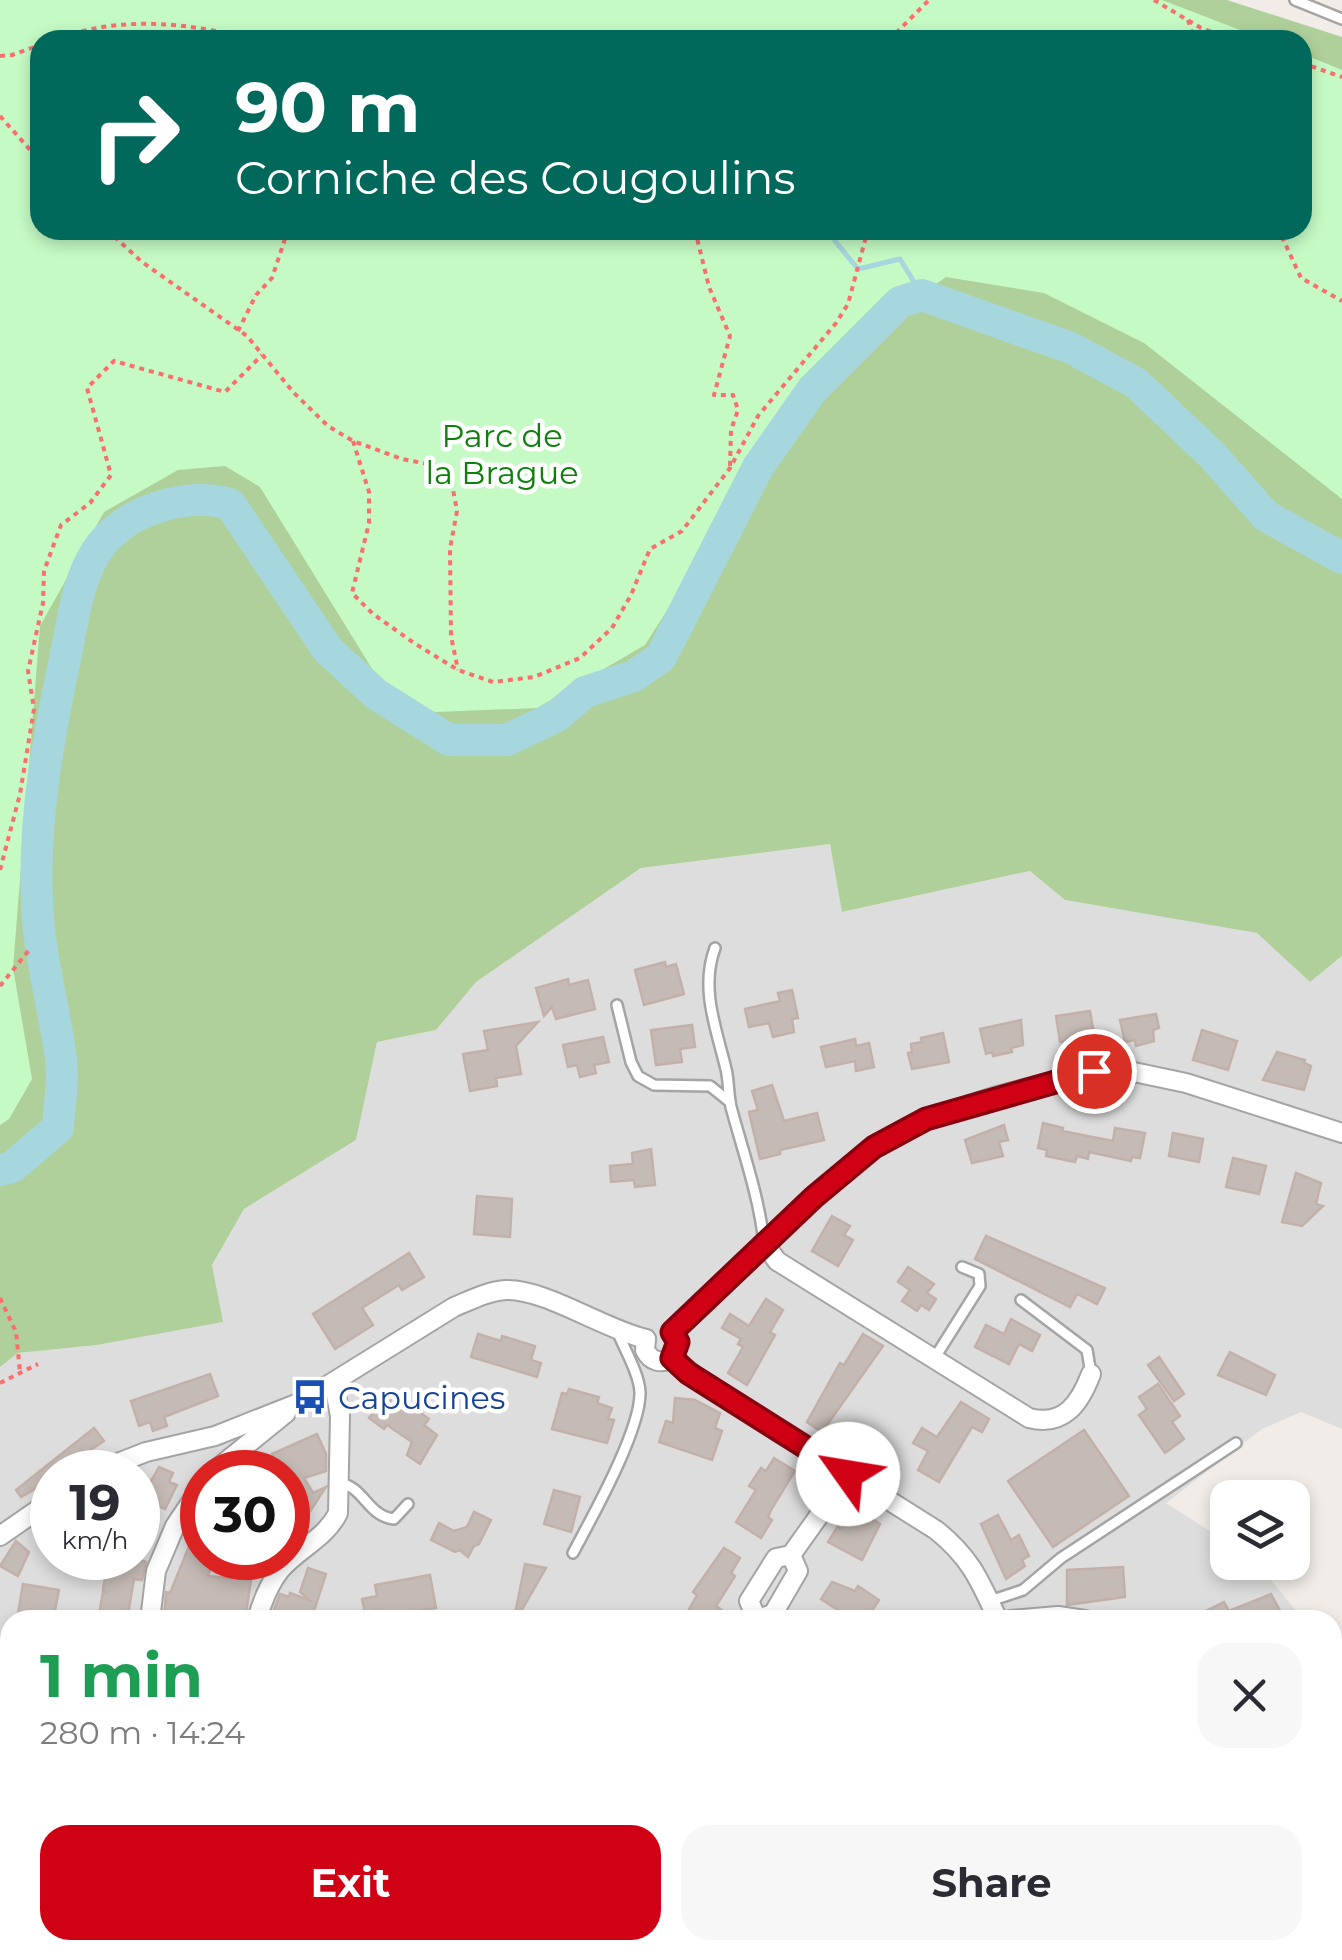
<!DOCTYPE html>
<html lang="en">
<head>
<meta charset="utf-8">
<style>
	:root { --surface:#fff; --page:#f7f7f7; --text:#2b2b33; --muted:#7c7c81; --accent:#d00015 }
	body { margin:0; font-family:Montserrat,sans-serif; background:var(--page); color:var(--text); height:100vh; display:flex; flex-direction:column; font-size:38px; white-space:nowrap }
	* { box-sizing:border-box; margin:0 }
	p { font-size:32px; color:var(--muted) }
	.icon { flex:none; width:55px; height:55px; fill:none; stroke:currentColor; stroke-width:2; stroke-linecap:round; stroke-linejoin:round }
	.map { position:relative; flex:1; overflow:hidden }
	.details { position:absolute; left:0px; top:1610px; width:1342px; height:350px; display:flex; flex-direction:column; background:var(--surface); border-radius:30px 30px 0 0; box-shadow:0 5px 15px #0003 }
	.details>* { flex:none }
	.guide { position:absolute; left:30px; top:30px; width:1282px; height:210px; border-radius:30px; box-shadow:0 5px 15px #0003; background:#00695c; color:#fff; overflow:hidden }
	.controls { position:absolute; left:1210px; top:1480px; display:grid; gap:20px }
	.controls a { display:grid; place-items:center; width:100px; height:100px; border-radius:20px; background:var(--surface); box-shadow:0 5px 15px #0003; font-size:50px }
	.speed { position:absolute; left:30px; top:1450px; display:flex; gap:20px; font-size:50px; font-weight:700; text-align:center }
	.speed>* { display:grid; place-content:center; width:130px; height:130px; border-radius:50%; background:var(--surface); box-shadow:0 5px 15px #0003; line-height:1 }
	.speed small { font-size:25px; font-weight:400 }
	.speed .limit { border:15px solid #d22; background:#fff; color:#111 }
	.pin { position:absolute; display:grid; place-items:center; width:85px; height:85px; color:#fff; margin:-42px; border:5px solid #fff; border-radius:50%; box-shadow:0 2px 10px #0007 }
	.me { position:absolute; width:110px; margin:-55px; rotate:302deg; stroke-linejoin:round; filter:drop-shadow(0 0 8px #0008) }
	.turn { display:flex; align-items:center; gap:35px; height:210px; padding:0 40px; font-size:45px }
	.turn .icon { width:130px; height:130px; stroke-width:2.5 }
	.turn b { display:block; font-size:70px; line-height:85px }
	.round { display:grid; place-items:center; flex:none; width:105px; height:105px; border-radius:30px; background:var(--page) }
	.summary { display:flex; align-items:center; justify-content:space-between; height:170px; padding:0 40px }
	h1 { font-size:60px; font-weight:700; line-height:75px; color:#1e9e55 }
	.button { display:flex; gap:20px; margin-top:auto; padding:20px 40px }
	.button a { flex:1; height:115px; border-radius:30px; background:var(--accent); color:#fff; font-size:40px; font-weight:700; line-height:115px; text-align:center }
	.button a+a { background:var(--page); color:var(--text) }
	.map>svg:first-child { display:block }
</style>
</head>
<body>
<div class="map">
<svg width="1342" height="1960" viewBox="0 0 1342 1960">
	<rect width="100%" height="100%" fill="#f1ece7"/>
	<path fill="#dedddd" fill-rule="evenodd" d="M830,844L843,912L1030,871L1065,900L1258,933L1310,982L1342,956V1429L1301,1412L1262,1429L1166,1503L1227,1542L1228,1562L1258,1563L1303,1620H10V1950H1190L1180,1960H0V1367L18,1353L97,1345L222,1322L212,1265L244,1209L356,1140L377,1042L436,1030L476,982L641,868ZM52,1472H138V1558H52ZM202,1472H288V1558H202Z"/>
	<path fill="#b0d09b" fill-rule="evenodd" d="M0,0H1227L1342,37V956L1310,982L1257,933L1065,900L1030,871L842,912L830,844L641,868L476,982L436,1030L377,1042L356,1140L244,1209L212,1265L223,1322L97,1345L18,1353L0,1367ZM40,40H1302V230H40Z"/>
	<path fill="#c5fac4" d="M0,0H1162L1266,40H40V230H1302L1303,54L1342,70V499L1144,343L1044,293L946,277L827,360L645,645L537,708L435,712L387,693L260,487L225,466L178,470L104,512L40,626L13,968L32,1079L9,1119L0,1125Z"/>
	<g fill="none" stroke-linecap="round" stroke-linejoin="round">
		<path stroke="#a7d7de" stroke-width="5" d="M833,230L835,241L858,269L900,259L922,295"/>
		<path stroke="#a7d7de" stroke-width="32" d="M0,1170L12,1167L58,1128C59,1106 64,1081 61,1059C54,1006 39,956 37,902C33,818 49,735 66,654C73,620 77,582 96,552C122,511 185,491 230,504L328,650L376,694L449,740H507L557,716L585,692L634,676L661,657L758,467L812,390L900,302L922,295L1071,348L1136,383L1212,455L1266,516L1342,558"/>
	</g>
	<g fill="#c5bbb6" stroke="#c3b1a9" stroke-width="2.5">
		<path d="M665,962L666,967L676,964L684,994L644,1005L635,970Z"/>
		<path d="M568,979L569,985L588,980L595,1009L556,1019L552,1007L544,1016L536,988Z"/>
		<path d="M792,990L798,1018L792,1019L794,1032L773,1037L769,1023L749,1027L745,1009L780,1001L778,993Z"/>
		<path d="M1090,1011L1096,1046L1070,1050L1069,1041L1060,1042L1056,1016Z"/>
		<path d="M1156,1014L1159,1028L1153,1030L1154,1041L1136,1046L1135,1040L1125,1042L1120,1020Z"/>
		<path d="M1021,1020L1023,1045L1011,1048L1012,1052L993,1056L992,1052L986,1054L980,1029Z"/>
		<path d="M538,1022L516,1046L521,1074L496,1078L497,1086L470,1091L463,1054L488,1050L484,1031Z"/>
		<path d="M692,1025L695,1047L680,1049L682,1062L656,1065L651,1030Z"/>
		<path d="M1202,1030L1237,1041L1228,1070L1193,1060Z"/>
		<path d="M943,1033L949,1062L912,1069L908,1053L912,1052L911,1044L922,1042L921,1038Z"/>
		<path d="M603,1037L609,1062L594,1065L596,1073L580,1077L577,1065L568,1067L563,1045Z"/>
		<path d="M855,1039L856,1046L869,1043L874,1067L856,1071L855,1061L826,1067L821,1047Z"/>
		<path d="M1277,1052L1305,1060L1304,1063L1311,1066L1304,1090L1263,1080Z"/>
		<path d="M772,1085L784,1121L817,1113L824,1140L780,1150V1154L760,1159L749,1112L758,1110L752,1091Z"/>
		<path d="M1043,1123L1063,1128L1062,1131L1113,1141L1115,1128L1145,1133L1140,1158L1132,1157L1131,1161L1089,1152L1088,1159L1077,1156L1075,1162L1046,1156L1047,1150L1038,1148Z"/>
		<path d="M1004,1125L1008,1140L999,1142L1003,1156L972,1163L965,1140Z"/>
		<path d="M1173,1133L1203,1139L1199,1162L1169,1156Z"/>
		<path d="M651,1149L655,1185L635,1187L634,1180L611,1182L610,1166L633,1164L632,1153Z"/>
		<path d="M1233,1158L1266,1166L1259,1194L1226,1187Z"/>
		<path d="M1296,1173L1321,1183L1316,1204L1323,1206L1302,1226L1282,1222Z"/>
		<path d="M477,1196L512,1199L510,1237L474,1234Z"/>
		<path d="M832,1216L850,1226L844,1235L853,1240L838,1266L812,1251Z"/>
		<path d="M986,1236L1105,1288L1097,1304L1077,1294L1070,1307L975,1259Z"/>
		<path d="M409,1253L424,1277L402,1290L399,1285L362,1308L373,1325L335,1349L313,1314Z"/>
		<path d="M908,1267L934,1284L927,1293L936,1299L929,1310L921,1305L917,1311L902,1301L910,1290L898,1282Z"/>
		<path d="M766,1299L783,1310L770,1332L775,1335L747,1385L728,1373L743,1347L738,1344L741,1339L722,1328L730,1314L749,1326Z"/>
		<path d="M1011,1319L1040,1335L1032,1351L1019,1344L1009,1364L975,1347L986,1325L1004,1334Z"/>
		<path d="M478,1334L501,1341L502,1336L535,1346L531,1360L541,1363L537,1377L471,1357Z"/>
		<path d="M863,1334L883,1346L822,1432L807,1422L840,1363L844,1365Z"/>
		<path d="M1230,1352L1275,1375L1266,1395L1218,1375Z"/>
		<path d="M1159,1357L1184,1394L1174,1401L1148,1365Z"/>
		<path d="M210,1374L218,1396L164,1417L167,1426L153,1431L150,1422L139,1426L131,1401Z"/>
		<path d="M1158,1384L1180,1416L1172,1422L1184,1439L1165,1453L1139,1415L1147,1409L1139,1397Z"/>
		<path d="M569,1389L599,1397L597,1403L612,1408L608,1419L614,1420L607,1443L552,1429L562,1393L567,1394Z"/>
		<path d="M390,1391L429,1419L424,1425L437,1435L420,1464L407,1455L412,1442L387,1425L384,1429L369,1418Z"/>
		<path d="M675,1398L695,1400L720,1413L715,1428L722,1431L712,1460L659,1442L666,1421L673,1423Z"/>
		<path d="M961,1402L989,1419L982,1432L972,1427L939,1482L918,1470L928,1451L913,1443L922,1428L937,1437Z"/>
		<path d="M94,1428L104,1441L69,1464L71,1467L63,1472H52V1479L21,1497L16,1490Z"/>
		<path d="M1084,1430L1129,1496L1053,1547L1008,1481Z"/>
		<path d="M317,1434L326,1454V1471L304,1478L313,1493L326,1487L298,1530L288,1507L300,1500L288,1472H280L272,1454Z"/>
		<path d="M774,1458L795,1471L771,1510L768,1517L772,1520L761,1538L736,1522L756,1490L749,1486L761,1468L766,1471Z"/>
		<path d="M159,1467L173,1473L169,1482L177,1485L165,1509L157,1505L138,1546V1503Z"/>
		<path d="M554,1490L580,1497L571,1532L544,1524Z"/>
		<path d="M855,1508L880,1524L862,1560L828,1542L838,1526L842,1529Z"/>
		<path d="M474,1512L491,1520L479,1544L474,1546L468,1557L460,1550L455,1552L431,1540L439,1523L454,1531L467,1527Z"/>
		<path d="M998,1515L1011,1540L1019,1535L1029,1556L1022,1560L1025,1566L1006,1579L981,1524Z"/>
		<path d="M201,1517L202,1558L213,1561L208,1576L251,1580L245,1620H164L166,1592L170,1593Z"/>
		<path d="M16,1541L29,1552L18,1576L0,1566Z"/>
		<path d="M724,1548L740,1558L731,1573L735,1576L716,1606L723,1611L718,1620H698L687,1613L697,1595L693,1592Z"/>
		<path d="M132,1558L146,1562L142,1580L134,1579L127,1620H98L103,1592L107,1593L103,1590L108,1559L131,1563Z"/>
		<path d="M525,1564L546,1568L516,1620L514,1619Z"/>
		<path d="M1123,1567L1125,1597L1067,1605V1570Z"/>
		<path d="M308,1568L326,1574L311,1620H270L280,1594L289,1597L290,1593L311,1601L300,1592Z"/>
		<path d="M430,1575L436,1608L377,1616L376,1610L365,1612L362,1599L377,1596L375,1585Z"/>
		<path d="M832,1582L855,1591L858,1586L879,1600L866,1620H854L821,1599Z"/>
		<path d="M23,1584L59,1590L54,1615L50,1614V1620H17Z"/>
		<path d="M1271,1594L1285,1620H1188L1224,1602L1229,1611Z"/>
	</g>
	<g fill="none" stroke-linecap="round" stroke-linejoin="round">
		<defs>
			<g id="lane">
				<path d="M1295,0L1342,19"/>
				<path d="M715,948C700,988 716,1028 726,1069C729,1081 728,1094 731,1107C743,1152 759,1196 764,1243"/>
				<path d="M617,1005L631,1062L638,1076L654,1085L710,1086L730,1102"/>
				<path d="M1021,1300L1087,1350L1091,1374"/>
				<path d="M934,1359L980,1286L979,1274L962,1267"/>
				<path d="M339,1483C365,1487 366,1515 394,1519L408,1504"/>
				<path d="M573,1553C592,1517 641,1430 640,1392C639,1374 625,1350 618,1333"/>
				<path d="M990,1601L1023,1590L1061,1558L1236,1443"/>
				<path d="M1068,1950L1071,1960"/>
				<path d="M795,1960L797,1950"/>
				<path d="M1089,1960L1112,1950"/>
			</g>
			<g id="street">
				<path d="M764,1243L777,1261L1029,1418C1064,1427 1080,1403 1091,1374"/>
				<path d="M672,1333L814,1197L874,1147L926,1119L994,1097L1093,1071H1129L1186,1083L1342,1133"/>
				<path d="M646,1339L645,1350C651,1362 661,1364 672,1358"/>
				<path d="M672,1358L709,1387L936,1530C971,1558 980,1581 998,1620"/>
				<path d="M95,1472L146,1452L215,1436L301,1402L454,1307C471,1300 488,1291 506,1290C546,1289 603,1329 646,1339"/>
				<path d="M213,1472L286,1413"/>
				<path d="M0,1536L52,1500"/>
				<path d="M791,1555L798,1571L773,1614L757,1619L749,1601L776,1558L791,1555L848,1475"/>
				<path d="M150,1620L156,1571L175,1526L202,1486"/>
				<path d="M257,1620C261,1604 270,1582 281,1569C298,1549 326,1538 338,1513L340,1416L334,1384"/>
				<path d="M1010,1620L1058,1616L1085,1620"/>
				<path d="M133,1950L134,1960"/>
				<path d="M166,1950L171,1954"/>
				<path d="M1190,1950L1198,1960"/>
				<path d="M279,1960L286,1950"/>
			</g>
			<path id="highway" d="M1316,1960L1342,1947"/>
		</defs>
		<use href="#lane" stroke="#a4a4a4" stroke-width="14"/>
		<use href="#street" stroke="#a4a4a4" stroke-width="22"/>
		<use href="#highway" stroke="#dc2676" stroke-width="38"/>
		<g stroke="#fa6e6e" stroke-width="4" stroke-dasharray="5 5" stroke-linecap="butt">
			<path d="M1154,0L1201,28L1232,40"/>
			<path d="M1188,20L1194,40"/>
			<path d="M53,40C121,15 186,22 254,40"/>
			<path d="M889,40L929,0"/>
			<path d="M0,56L12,55L40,45"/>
			<path d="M1302,63L1342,77"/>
			<path d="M0,116L40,161"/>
			<path d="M107,230L142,262L247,336L294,393L328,426L353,441L402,459L449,468L457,511L450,549L451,636L458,670"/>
			<path d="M695,230L709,287L730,336L714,395H733L738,410L731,430L730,466"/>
			<path d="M1274,230L1283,239L1301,278L1342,301"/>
			<path d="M238,331L256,295L272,278L288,230"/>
			<path d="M353,441L369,492V523L352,593L373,614L414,643L458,670L493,682L534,677L580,658L612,628L631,595L650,549L682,531L730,468L758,416L836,323L848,304L867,233L871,230"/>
			<path d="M0,870L20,794L34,709L28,671L43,603L44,571L61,525L90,503L111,475L87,388L114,361L225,392L262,355"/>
			<path d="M0,986L30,949"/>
			<path d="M0,1298L16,1332L20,1372"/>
			<path d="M0,1383L38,1364"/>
		</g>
		<use href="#lane" stroke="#fff" stroke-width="9"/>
		<use href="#street" stroke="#fff" stroke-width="18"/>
		<use href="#highway" stroke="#e88ea8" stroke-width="32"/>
	</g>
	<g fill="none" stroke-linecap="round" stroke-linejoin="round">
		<defs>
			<path id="route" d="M848,1474L688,1373L672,1358L678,1342L672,1332L814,1197L874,1147L926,1119L1094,1071"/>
		</defs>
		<use href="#route" stroke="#87000e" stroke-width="25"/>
		<use href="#route" stroke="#d00015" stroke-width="18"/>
	</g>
	<defs>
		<symbol id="bus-bare" viewBox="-9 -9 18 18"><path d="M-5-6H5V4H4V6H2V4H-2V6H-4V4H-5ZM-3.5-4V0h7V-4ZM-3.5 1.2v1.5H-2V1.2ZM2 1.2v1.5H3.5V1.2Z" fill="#1a4fb4" stroke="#fff" stroke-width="2.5" paint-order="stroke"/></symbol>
	</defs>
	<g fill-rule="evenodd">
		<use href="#bus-bare" x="285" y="1372" width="50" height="50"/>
	</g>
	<g text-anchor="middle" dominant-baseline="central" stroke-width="9" stroke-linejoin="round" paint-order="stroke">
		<g font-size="32" fill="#0d810b" stroke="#fff">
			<text x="502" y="435">Parc de<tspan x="502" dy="37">la Brague</tspan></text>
		</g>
		<g font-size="32" fill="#164399" stroke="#fff" text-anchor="start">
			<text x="338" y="1397">Capucines</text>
		</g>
	</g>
</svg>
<div class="controls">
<a><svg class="icon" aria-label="layers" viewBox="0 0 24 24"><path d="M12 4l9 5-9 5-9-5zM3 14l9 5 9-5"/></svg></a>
</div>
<div class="speed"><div>19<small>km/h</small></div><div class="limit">30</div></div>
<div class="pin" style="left:1094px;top:1071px;background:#d93025"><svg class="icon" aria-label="arrive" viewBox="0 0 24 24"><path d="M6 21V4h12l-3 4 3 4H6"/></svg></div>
<svg class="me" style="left:848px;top:1474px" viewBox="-20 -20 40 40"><circle r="19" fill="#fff"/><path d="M0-13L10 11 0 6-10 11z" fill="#d00015"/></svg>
<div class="guide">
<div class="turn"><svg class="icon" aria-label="right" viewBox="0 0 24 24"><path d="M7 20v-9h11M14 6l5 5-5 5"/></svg><div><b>90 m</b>Corniche des Cougoulins</div></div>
</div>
<section class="details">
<div class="summary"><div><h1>1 min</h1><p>280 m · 14:24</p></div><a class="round"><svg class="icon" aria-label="close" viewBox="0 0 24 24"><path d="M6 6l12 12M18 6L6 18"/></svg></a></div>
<div class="button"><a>Exit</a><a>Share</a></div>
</section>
</div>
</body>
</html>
